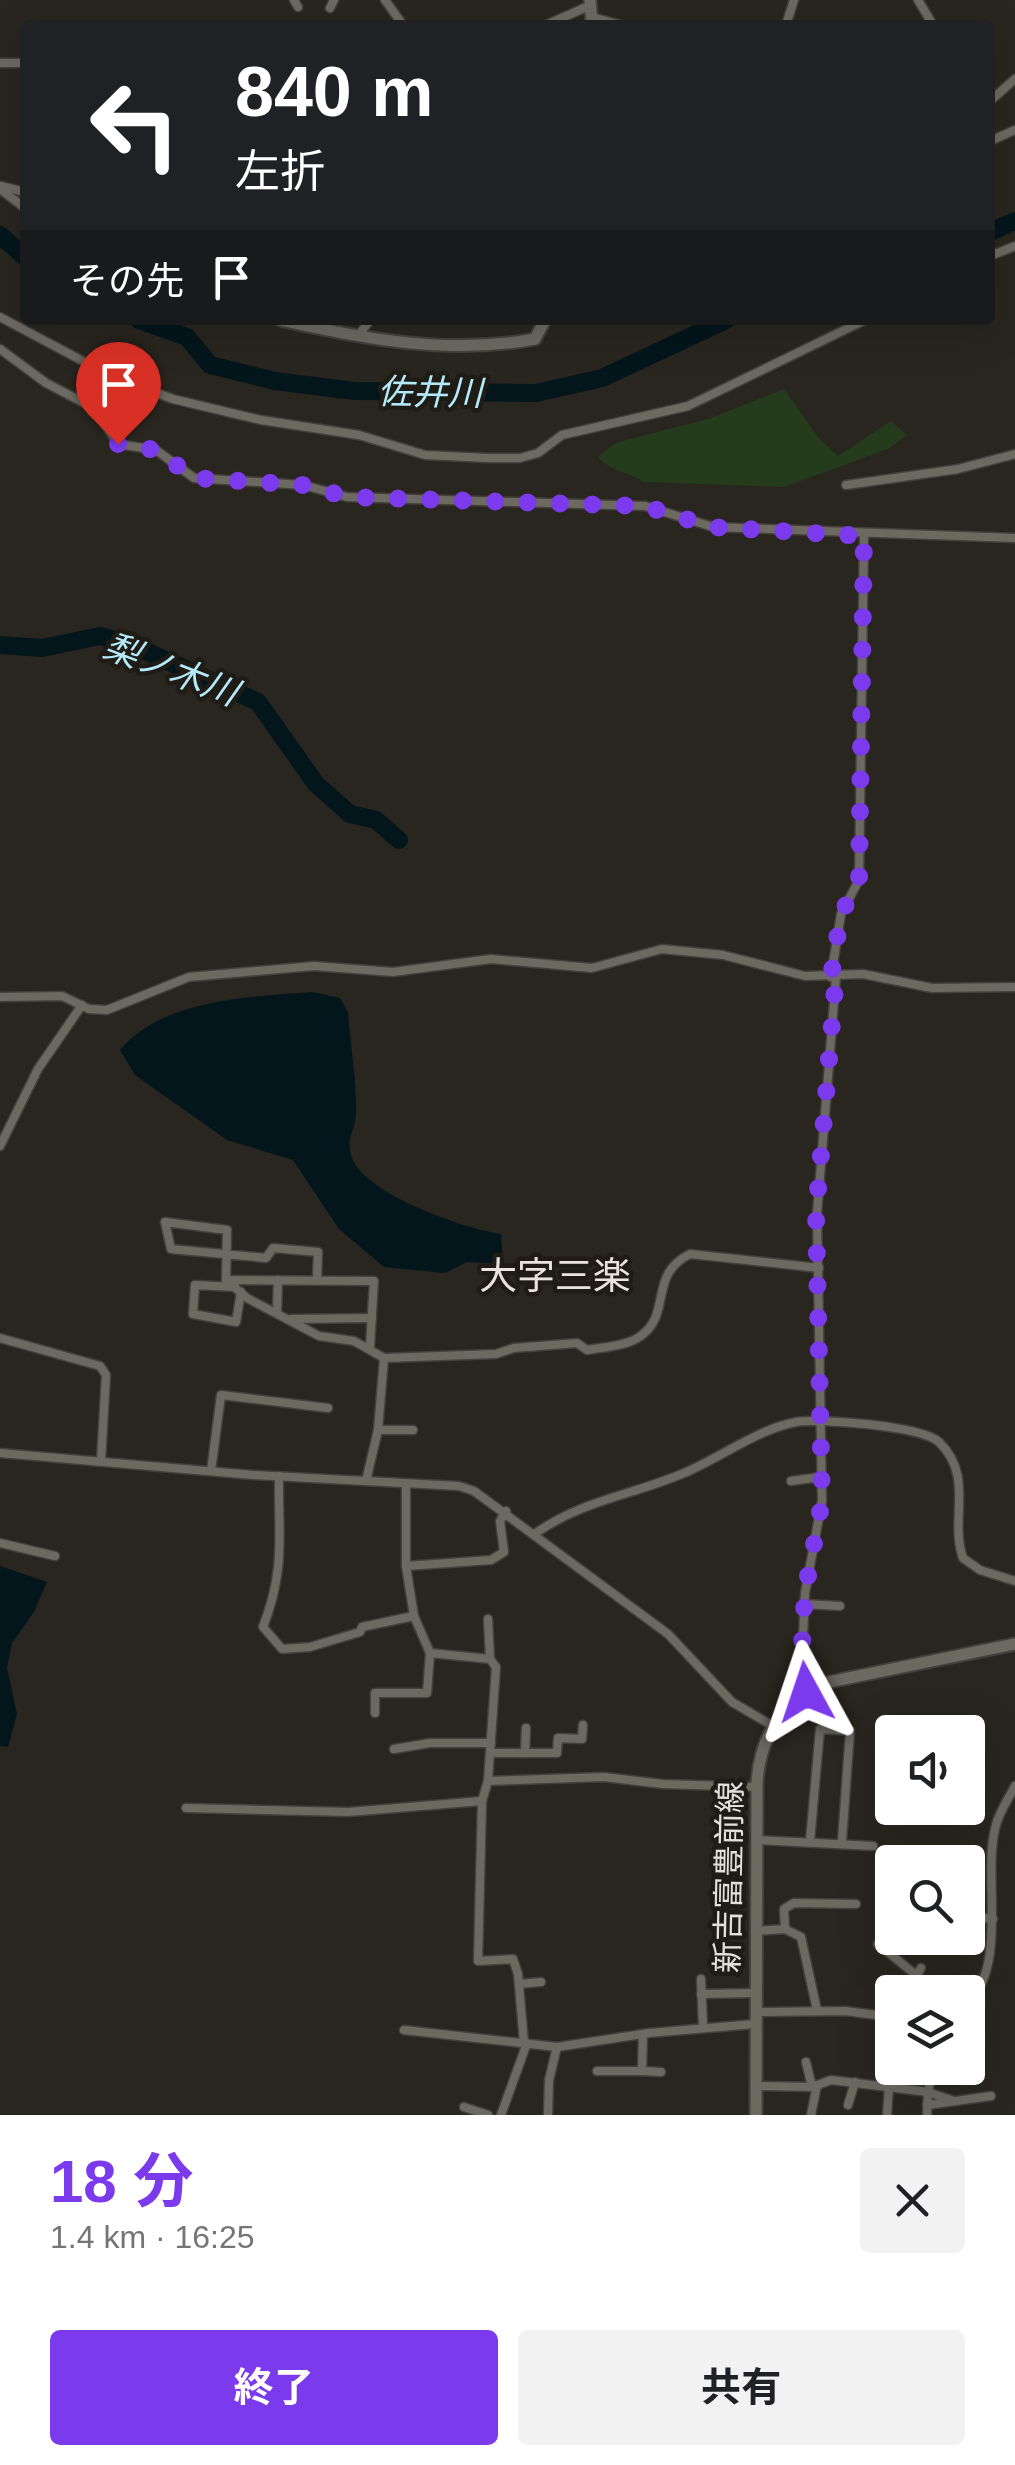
<!DOCTYPE html>
<html lang="ja">
<head>
<meta charset="utf-8">
<style>
	:root { --surface:#fff; --page:#f2f2f2; --text:#202124; --muted:#757577; --accent:#7c3aed }
	body { margin:0; font-family:Helvetica,"Noto Sans JP",sans-serif; background:var(--page); color:var(--text); height:100vh; display:flex; flex-direction:column; font-size:38px; white-space:nowrap }
	* { box-sizing:border-box; margin:0 }
	p { font-size:32px; color:var(--muted) }
	.icon { flex:none; width:55px; height:55px; fill:none; stroke:currentColor; stroke-width:2; stroke-linecap:round; stroke-linejoin:round }
	.map { position:relative; height:2115px; overflow:hidden }
	.details { display:flex; flex-direction:column; background:var(--surface); flex:1 }
	.details>* { flex:none }
	.guide { position:absolute; left:20px; top:20px; width:975px; height:305px; border-radius:10px; box-shadow:0 10px 40px #0002; background:#202124; color:#fff; overflow:hidden }
	.tools { position:absolute; left:875px; top:1715px; display:grid; gap:20px }
	.tools a { display:grid; place-items:center; width:110px; height:110px; border-radius:10px; background:var(--surface); box-shadow:0 10px 40px #0002; font-size:50px }
	.pin { position:absolute; display:grid; place-items:center; width:85px; height:85px; color:#fff; margin:-102px -42px; border-radius:50% 50% 50% 0; rotate:-45deg; box-shadow:0 0 10px #0007 }
	.pin .icon { rotate:45deg }
	.me { position:absolute; width:110px; margin:-55px; rotate:355deg; stroke-linejoin:round; filter:drop-shadow(0 0 8px #0008) }
	.turn { display:flex; align-items:center; gap:35px; height:210px; padding:0 50px; font-size:45px }
	.turn .icon { width:130px; height:130px; stroke-width:2.5 }
	.turn b { display:block; font-size:70px; line-height:85px }
	.then { display:flex; align-items:center; height:95px; padding:0 50px; background:#0003; gap:20px; font-size:38px }
	.round { display:grid; place-items:center; flex:none; width:105px; height:105px; border-radius:10px; background:var(--page) }
	.headline { display:flex; align-items:center; justify-content:space-between; height:170px; padding:0 50px }
	h1 { font-size:60px; font-weight:700; line-height:75px; color:var(--accent) }
	.button { display:flex; gap:20px; margin-top:auto; padding:20px 50px }
	.button a { flex:1; height:115px; border-radius:10px; background:var(--accent); color:#fff; font-size:40px; font-weight:700; line-height:115px; text-align:center }
	.button a+a { background:var(--page); color:var(--text) }
	.map>svg:first-child { display:block }
</style>
</head>
<body>
<div class="map">
<svg width="1015" height="2115" viewBox="0 0 1015 2115">
	<rect width="100%" height="100%" fill="#29261f"/>
	<path fill="#243b1c" d="M784,389L818,437L838,456L891,421L907,435L888,449L784,487L644,482C628,472 611,471 598,457L615,443L708,419Z"/>
	<g fill="#03161b">
		<path d="M312,992L340,998L348,1012C350,1045 357,1080 356,1114C355,1131 345,1139 352,1158C366,1195 465,1229 501,1234L503,1264L467,1262L445,1273L384,1267L339,1229L293,1160L227,1140L135,1075L120,1050C164,998 250,997 312,992Z"/>
		<path d="M0,1566L47,1582L34,1612L12,1643L7,1668L17,1714L8,1747L0,1746Z"/>
	</g>
	<g fill="none" stroke-linecap="round" stroke-linejoin="round">
		<g stroke="#03161b" stroke-width="18">
			<path d="M990,232L1015,221"/>
			<path d="M0,235L25,257"/>
			<path d="M139,320L187,337L210,365L275,381L355,391L536,393L602,378L726,320"/>
			<path d="M0,645L42,648L100,636L130,644L258,702L316,784L350,814L376,820L399,840"/>
		</g>
		<defs>
			<g id="street">
				<path d="M294,0L298,7"/>
				<path d="M385,0L403,25"/>
				<path d="M918,0L933,25"/>
				<path d="M330,8L334,0"/>
				<path d="M592,17L621,25"/>
				<path d="M546,25L591,5"/>
				<path d="M786,25L794,0"/>
				<path d="M0,63H25"/>
				<path d="M990,101L1015,79"/>
				<path d="M990,141L1015,130"/>
				<path d="M1,186L25,192"/>
				<path d="M0,189L25,208"/>
				<path d="M990,256L1015,246"/>
				<path d="M0,317L111,376L173,399L261,420L359,435L425,455L487,458H520L538,453L562,435L688,406L865,320"/>
				<path d="M358,336L370,320"/>
				<path d="M0,349L46,383L94,408L118,444L156,450L194,478L303,485L347,497L645,506L713,527L1015,538"/>
				<path d="M846,485L958,469L1015,454"/>
				<path d="M831,977L841,914L859,880L864,535"/>
				<path d="M0,997L62,996L89,1009L107,1010L189,977L314,966L393,972L491,959L592,968L662,949L723,955L805,976L863,974L932,988L1015,987"/>
				<path d="M0,1146L38,1069L82,1005"/>
				<path d="M317,1278L318,1252L273,1248L266,1258L171,1249L165,1222L227,1230L226,1280L247,1298L319,1336L354,1341L384,1358L496,1354L514,1348L577,1343L587,1350C604,1347 629,1346 642,1335C672,1312 648,1275 690,1254L819,1268"/>
				<path d="M226,1280L374,1281L370,1346"/>
				<path d="M235,1287L195,1285L193,1314L236,1322L241,1292"/>
				<path d="M277,1313L278,1280"/>
				<path d="M291,1319L372,1318"/>
				<path d="M0,1338L100,1366L106,1375L101,1461"/>
				<path d="M378,1430H413"/>
				<path d="M0,1453L253,1475L459,1486L474,1491L668,1634L732,1702L771,1725"/>
				<path d="M211,1471L221,1395L328,1408"/>
				<path d="M279,1476C278,1537 286,1567 263,1627L282,1649L310,1647L360,1632L362,1627L414,1616"/>
				<path d="M366,1481L378,1430L384,1358"/>
				<path d="M791,1481L820,1477"/>
				<path d="M536,1533C583,1500 633,1495 684,1473C720,1458 758,1429 796,1422C820,1418 922,1426 939,1442C975,1477 949,1519 963,1558L980,1570L1015,1581"/>
				<path d="M0,1543L55,1556"/>
				<path d="M406,1566L491,1560L504,1552L500,1521L506,1511"/>
				<path d="M804,1604L840,1606"/>
				<path d="M488,1619L490,1659"/>
				<path d="M430,1653L490,1659L496,1667L488,1781"/>
				<path d="M806,1692L801,1682L805,1593L822,1501L817,1214L836,977"/>
				<path d="M375,1713V1693H427L430,1653L414,1616L406,1566V1484"/>
				<path d="M394,1749L430,1743H491"/>
				<path d="M490,1753H557L558,1738L582,1739L583,1725"/>
				<path d="M525,1753L526,1728"/>
				<path d="M186,1808L348,1812L482,1801"/>
				<path d="M757,1840L873,1846"/>
				<path d="M810,1841L820,1729L850,1731L842,1841"/>
				<path d="M968,1916L993,1919"/>
				<path d="M785,1929L801,1937L817,2010"/>
				<path d="M755,1931L785,1929L784,1909L794,1903L856,1904"/>
				<path d="M878,1944L916,1975"/>
				<path d="M701,1979L703,2026"/>
				<path d="M519,1984L541,1982"/>
				<path d="M907,1992L921,1968"/>
				<path d="M701,1994L755,1993"/>
				<path d="M968,2003C1008,1964 983,1878 995,1829C998,1813 1008,1800 1015,1786"/>
				<path d="M755,2012L845,2011L892,2017"/>
				<path d="M404,2030L557,2047L649,2033L755,2024"/>
				<path d="M524,2043L518,1974L513,1959L478,1961L482,1801L488,1781L604,1777L663,1784L757,1787"/>
				<path d="M806,2062L812,2087"/>
				<path d="M597,2071H642L643,2034"/>
				<path d="M642,2071L661,2072"/>
				<path d="M755,2086L812,2087L831,2080L928,2092L933,2068"/>
				<path d="M848,2105L855,2082"/>
				<path d="M927,2105L991,2096"/>
				<path d="M464,2107L488,2115"/>
				<path d="M501,2115L527,2043"/>
				<path d="M548,2115L549,2080L557,2047"/>
				<path d="M811,2115L817,2085"/>
				<path d="M887,2115L889,2087"/>
				<path d="M927,2115L928,2092L954,2101"/>
			</g>
			<g id="secondary">
				<path d="M590,0L592,25"/>
				<path d="M280,320C364,339 449,355 535,339L545,320"/>
				<path d="M756,2115L757,1782C761,1732 783,1702 829,1682L1015,1644"/>
			</g>
		</defs>
		<use href="#street" stroke="#43413b" stroke-width="11"/>
		<use href="#secondary" stroke="#43413b" stroke-width="15"/>
		<use href="#street" stroke="#6c6961" stroke-width="8"/>
		<use href="#secondary" stroke="#6c6961" stroke-width="11"/>
	</g>
	<g fill="none" stroke-linecap="round" stroke-linejoin="round">
		<path stroke="#7c3aed" stroke-width="18" stroke-dasharray="0 32.4" d="M118,444L156,450L194,478L304,485L347,497L644,506L712,527L864,536L859,880L841,914L831,977L836,976L816,1214L822,1501L805,1592L800,1682L806,1692"/>
	</g>
	<g text-anchor="middle" dominant-baseline="central" stroke-width="9" stroke-linejoin="round" paint-order="stroke">
		<g font-size="32" fill="#e2e0db" stroke="#1f1c16">
			<text transform="translate(729 1877) rotate(-89)">新吉富豊前線</text>
		</g>
		<g font-size="35" font-style="italic" fill="#b4ebfc" stroke="#1f1c16">
			<text transform="translate(430 392) rotate(1)">佐井川</text>
			<text transform="translate(171 669) rotate(21)">梨ノ木川</text>
		</g>
		<g font-size="38" fill="#e8e4db" stroke="#1f1c16">
			<text x="555" y="1276">大字三楽</text>
		</g>
	</g>
</svg>
<div class="tools">
<a><svg class="icon" aria-label="sound" viewBox="0 0 24 24"><path d="M4 9h4l5-4v14l-5-4H4zM17 9q2 3 0 6"/></svg></a>
<a><svg class="icon" aria-label="search" viewBox="0 0 24 24"><circle cx="10" cy="10" r="6"/><path d="M15 15l6 6"/></svg></a>
<a><svg class="icon" aria-label="layers" viewBox="0 0 24 24"><path d="M12 4l9 5-9 5-9-5zM3 14l9 5 9-5"/></svg></a>
</div>
<div class="pin" style="left:118px;top:444px;background:#d93025"><svg class="icon" aria-label="arrive" viewBox="0 0 24 24"><path d="M6 21V4h12l-3 4 3 4H6"/></svg></div>
<svg class="me" style="left:806px;top:1692px" viewBox="-20 -20 40 40"><path d="M0-17L14 15 0 8-14 15z" fill="#7c3aed" stroke="#fff" stroke-width="4"/></svg>
<div class="guide">
<div class="turn"><svg class="icon" aria-label="left" viewBox="0 0 24 24"><path d="M17 20v-9H6M10 6l-5 5 5 5"/></svg><div><b>840 m</b>左折</div></div>
<div class="then">その先<svg class="icon" aria-label="arrive" viewBox="0 0 24 24"><path d="M6 21V4h12l-3 4 3 4H6"/></svg></div>
</div>
</div>
<section class="details">
<div class="headline"><div><h1>18 分</h1><p>1.4 km · 16:25</p></div><a class="round"><svg class="icon" aria-label="close" viewBox="0 0 24 24"><path d="M6 6l12 12M18 6L6 18"/></svg></a></div>
<div class="button"><a>終了</a><a>共有</a></div>
</section>
</body>
</html>
